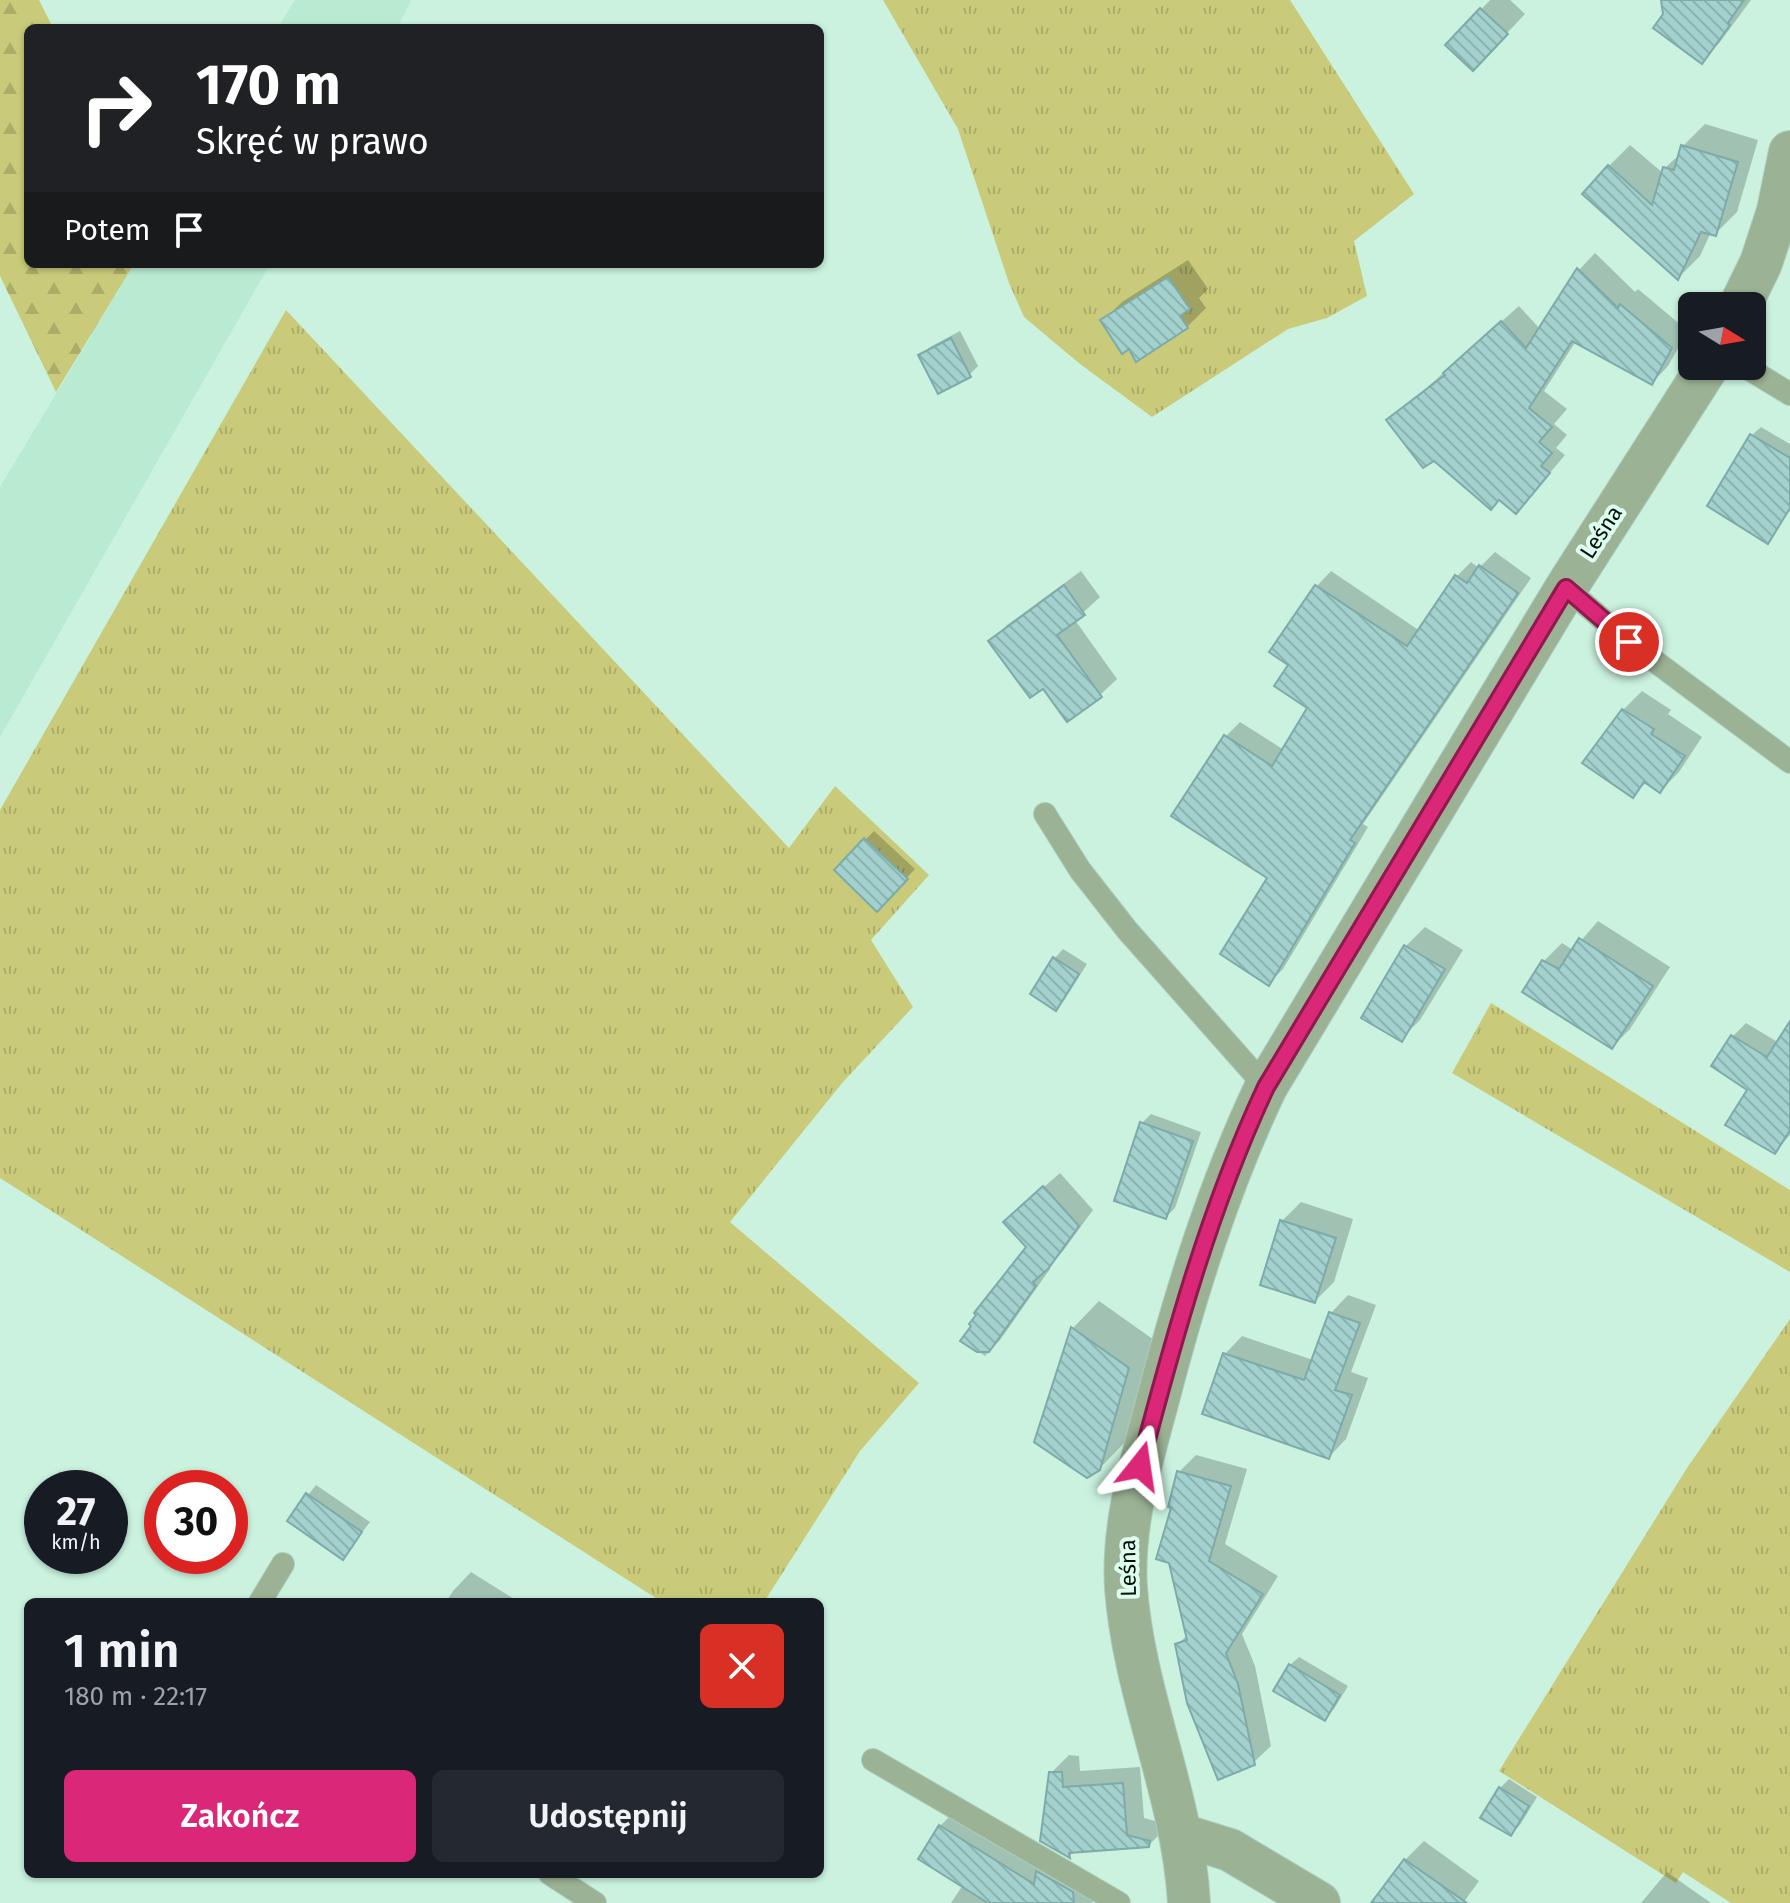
<!DOCTYPE html>
<html lang="pl">
<head>
<meta charset="utf-8">
<style>
	:root { --surface:#171b24; --page:#242831; --text:#f1f3f6; --muted:#9ea1a6; --accent:#db2777 }
	body { margin:0; font-family:"Fira Sans",sans-serif; background:var(--page); color:var(--text); height:100vh; display:flex; flex-direction:column; font-size:30px; white-space:nowrap }
	* { box-sizing:border-box; margin:0 }
	p { font-size:26px; color:var(--muted) }
	.icon { flex:none; width:44px; height:44px; fill:none; stroke:currentColor; stroke-width:2; stroke-linecap:round; stroke-linejoin:round }
	.map { position:relative; flex:1; overflow:hidden }
	.sheet { position:absolute; left:24px; top:1598px; width:800px; height:280px; display:flex; flex-direction:column; background:var(--surface); border-radius:12px; box-shadow:0 2px 6px #0004 }
	.sheet>* { flex:none }
	.top-card { position:absolute; left:24px; top:24px; width:800px; height:244px; border-radius:12px; box-shadow:0 2px 6px #0004; background:#202124; color:#fff; overflow:hidden }
	.needle { width:52px; rotate:101deg }
	.controls { position:absolute; left:1678px; top:292px; display:grid; gap:16px }
	.controls a { display:grid; place-items:center; width:88px; height:88px; border-radius:12px; background:var(--surface); box-shadow:0 2px 6px #0004; font-size:40px }
	.speed { position:absolute; left:24px; top:1470px; display:flex; gap:16px; font-size:40px; font-weight:700; text-align:center }
	.speed>* { display:grid; place-content:center; width:104px; height:104px; border-radius:50%; background:var(--surface); box-shadow:0 2px 6px #0004; line-height:1 }
	.speed small { font-size:20px; font-weight:400 }
	.speed .limit { border:12px solid #d22; background:#fff; color:#111 }
	.pin { position:absolute; display:grid; place-items:center; width:68px; height:68px; color:#fff; margin:-34px; border:4px solid #fff; border-radius:50%; box-shadow:0 2px 8px #0007 }
	.me { position:absolute; width:88px; margin:-44px; rotate:15deg; stroke-linejoin:round; filter:drop-shadow(0 0 6px #0008) }
	.turn { display:flex; align-items:center; gap:28px; height:168px; padding:0 40px; font-size:36px }
	.turn .icon { width:104px; height:104px; stroke-width:2.5 }
	.turn b { display:block; font-size:56px; line-height:68px }
	.then { display:flex; align-items:center; height:76px; padding:0 40px; background:#0003; gap:16px; font-size:30px }
	.round { display:grid; place-items:center; flex:none; width:84px; height:84px; border-radius:12px; background:var(--page) }
	.summary { display:flex; align-items:center; justify-content:space-between; height:136px; padding:0 40px }
	h1 { font-size:48px; font-weight:600; line-height:60px }
	.action { display:flex; gap:16px; margin-top:auto; padding:16px 40px }
	.action a { flex:1; height:92px; border-radius:12px; background:var(--accent); color:#fff; font-size:32px; font-weight:600; line-height:92px; text-align:center }
	.action a+a { background:var(--page); color:var(--text) }
	.map>svg:first-child { display:block }
</style>
</head>
<body>
<div class="map">
<svg width="1790" height="1903" viewBox="0 0 1790 1903">
	<defs>
		<pattern id="grass-tufts" width="24" height="20" patternUnits="userSpaceOnUse" patternTransform="scale(2)"><rect width="24" height="20" fill="#c9cb7a"/><path d="M3 7l-1-3M5 7V3M7 7l1-3M15 17l-1-3M17 17v-4M19 17l1-3" fill="none" stroke="#abad68"/></pattern>
		<pattern id="forest-firs" width="22" height="20" patternUnits="userSpaceOnUse" patternTransform="scale(2)"><rect width="22" height="20" fill="#c9cb7a"/><path d="M5 1l3.5 6h-7zM16 11l3.5 6h-7z" fill="#abad68"/></pattern>
		<pattern id="building-back-hatch" width="6" height="6" patternUnits="userSpaceOnUse" patternTransform="scale(2)"><rect width="6" height="6" fill="#a2d1ce"/><path d="M-1 5l2 2M0 0l6 6M5-1l2 2" fill="none" stroke="#8ab2b0"/></pattern>
	</defs>
	<rect width="100%" height="100%" fill="#caf2df"/>
	<g fill="#b9ead2">
		<path d="M295,0H411L397,28H278Z"/>
		<path d="M134,264H270L0,737V487Z"/>
	</g>
	<g fill="url(#grass-tufts)">
		<path d="M883,0H1290L1414,194L1354,241L1367,296L1327,318L1288,329L1152,417L1080,364L1024,317L1009,283L958,129Z"/>
		<path d="M286,310L789,848L835,786L929,875L871,940L913,1007L843,1082L730,1222L919,1383L860,1451L764,1602H662L0,1178V810Z"/>
		<path d="M1491,1003L1790,1190V1272L1452,1073Z"/>
		<path d="M1790,1319V1903H1731L1683,1872L1676,1883L1499,1771L1687,1468Z"/>
	</g>
	<path fill="url(#forest-firs)" d="M0,0H39L53,28H28V264H134L56,392L0,276Z"/>
	<g fill="#0003">
		<path d="M1490,0H1510L1525,14L1491,50L1448,45Z"/>
		<path d="M1668,0H1751L1720,42L1702,61Z"/>
		<path d="M1705,124L1758,140L1737,212L1715,234L1711,232L1700,256L1678,278L1609,166L1630,145L1664,174L1665,168L1681,153L1683,146Z"/>
		<path d="M1595,253L1635,292L1638,289L1688,331L1668,366L1652,383L1576,341L1544,391L1567,409L1554,424L1567,435L1556,448L1565,455L1532,494L1389,421L1519,306L1540,329L1579,270Z"/>
		<path d="M1188,260L1208,289L1199,298L1206,308L1187,327L1130,347L1103,321L1122,302Z"/>
		<path d="M960,331L978,366L969,375L921,356L930,347Z"/>
		<path d="M1761,427L1790,444V510L1768,541L1752,435Z"/>
		<path d="M1495,552L1531,578L1363,824L1368,827L1283,969L1269,983L1270,878L1226,736L1240,722L1284,750L1310,707L1291,664L1272,652L1317,586L1331,571L1420,631L1457,576L1471,562L1479,568Z"/>
		<path d="M1081,571L1100,597L1075,620L1117,679L1100,695L1043,686L990,642L1007,625Z"/>
		<path d="M1642,691L1671,710L1668,714L1702,737L1679,772L1660,791L1647,782L1633,795L1585,763L1623,710Z"/>
		<path d="M874,831L915,869L877,909L836,870Z"/>
		<path d="M1598,921L1670,967L1630,1029L1612,1047L1525,992L1544,961L1562,943L1573,950Z"/>
		<path d="M1425,927L1463,950L1420,1020L1401,1039L1406,946Z"/>
		<path d="M1063,949L1087,964L1065,999L1056,1008L1055,958Z"/>
		<path d="M1746,1023L1781,1044L1790,1043V1135L1775,1152L1750,1089L1714,1066L1733,1036Z"/>
		<path d="M1151,1114L1201,1132L1175,1208L1166,1217L1116,1200L1142,1123Z"/>
		<path d="M1060,1173L1093,1210L1063,1251L1048,1267L1050,1269L1000,1340L985,1356L962,1340L1028,1247L1021,1207Z"/>
		<path d="M1301,1202L1353,1219L1334,1282L1315,1301L1282,1221Z"/>
		<path d="M1348,1295L1376,1305L1351,1372L1368,1378L1346,1439L1329,1457L1225,1354L1242,1336L1313,1360L1331,1313Z"/>
		<path d="M1099,1301L1154,1340L1126,1441L1099,1469L1036,1441L1073,1328Z"/>
		<path d="M1196,1455L1247,1469L1225,1544L1278,1576L1242,1634L1255,1666L1271,1746L1253,1763L1177,1645L1187,1635L1173,1507L1179,1472Z"/>
		<path d="M316,1485L370,1522L342,1558L289,1520Z"/>
		<path d="M471,1572L519,1602H446L453,1591Z"/>
		<path d="M1299,1657L1348,1686L1334,1709L1325,1718L1290,1665Z"/>
		<path d="M1069,1755L1079,1756L1080,1771L1140,1767L1144,1818L1166,1824V1828L1148,1846L1075,1850L1070,1856L1042,1840L1051,1773Z"/>
		<path d="M1509,1779L1537,1797L1520,1825L1511,1834L1500,1788Z"/>
		<path d="M953,1813L1094,1900L1092,1903H951L963,1885L940,1826Z"/>
		<path d="M1424,1841L1479,1881L1463,1903L1375,1902L1405,1860Z"/>
		<path d="M1667,1872L1711,1903H1641Z"/>
	</g>
	<g fill="url(#building-back-hatch)" stroke="#7daba9" stroke-width="2">
		<path d="M1661,0H1744L1728,23L1730,25L1702,64L1653,28L1663,14Z"/>
		<path d="M1480,8L1508,34L1473,71L1445,45Z"/>
		<path d="M1681,145L1738,162L1716,236L1701,232L1678,280L1582,194L1608,165L1652,205L1663,167L1674,170Z"/>
		<path d="M1577,268L1618,308L1620,304L1672,348L1652,385L1572,341L1529,408L1552,427L1539,442L1552,453L1541,466L1550,473L1516,514L1499,500L1491,510L1434,461L1423,468L1386,420L1445,375L1443,373L1501,321L1526,348Z"/>
		<path d="M1168,277L1190,309L1180,316L1188,328L1136,362L1129,349L1122,354L1100,320Z"/>
		<path d="M951,338L971,377L938,394L918,355Z"/>
		<path d="M1750,434L1790,458V508L1768,544L1707,506Z"/>
		<path d="M1479,565L1518,593L1350,840L1355,843L1269,986L1220,954L1267,878L1171,816L1224,735L1272,766L1307,708L1274,686L1288,665L1269,652L1315,585L1407,646L1455,575L1467,583Z"/>
		<path d="M1064,585L1085,615L1057,635L1102,697L1067,722L1043,689L1030,698L988,641Z"/>
		<path d="M1622,709L1654,729L1651,734L1685,756L1660,793L1644,782L1633,798L1582,763Z"/>
		<path d="M864,838L908,879L877,912L834,870Z"/>
		<path d="M1579,938L1653,986L1612,1049L1522,992L1542,960L1559,969Z"/>
		<path d="M1404,945L1445,969L1402,1042L1361,1018Z"/>
		<path d="M1053,957L1079,974L1056,1011L1030,994Z"/>
		<path d="M1790,1021V1130L1775,1154L1725,1125L1747,1090L1711,1066L1731,1035L1767,1057Z"/>
		<path d="M1140,1122L1193,1141L1166,1219L1114,1201Z"/>
		<path d="M1043,1186L1079,1226L1048,1269L1033,1282L1036,1286L989,1352H977L960,1341L971,1326L969,1324L976,1315L974,1313L1026,1247L1003,1222Z"/>
		<path d="M1280,1220L1336,1238L1315,1303L1260,1285Z"/>
		<path d="M1329,1312L1360,1323L1335,1390L1352,1395L1329,1459L1202,1414L1223,1353L1304,1380Z"/>
		<path d="M1071,1327L1129,1368L1100,1470L1087,1478L1034,1442Z"/>
		<path d="M1177,1471L1231,1486L1209,1561L1263,1594L1226,1653L1238,1684L1255,1765L1218,1780L1187,1703L1175,1644L1187,1640L1169,1563L1156,1559L1171,1508L1168,1507Z"/>
		<path d="M306,1493L362,1532L343,1560L287,1521Z"/>
		<path d="M1289,1664L1340,1695L1325,1721L1273,1691Z"/>
		<path d="M1049,1772H1062L1063,1787L1123,1783L1127,1835L1150,1841L1149,1847L1069,1853L1070,1858L1040,1841Z"/>
		<path d="M1499,1787L1529,1806L1511,1836L1480,1818Z"/>
		<path d="M939,1825L1034,1884L1036,1871L1073,1892L1074,1903H988L918,1859Z"/>
		<path d="M1404,1859L1467,1903H1371Z"/>
	</g>
	<g fill="none" stroke-linecap="round" stroke-linejoin="round">
		<defs>
			<g id="service">
				<path d="M1744,366L1790,394"/>
				<path d="M1566,588L1629,642L1790,762"/>
				<path d="M1045,814L1080,870L1127,930L1266,1087"/>
				<path d="M260,1602L283,1564"/>
				<path d="M873,1760L1119,1903"/>
				<path d="M550,1874L595,1903"/>
			</g>
			<g id="minor">
				<path d="M1740,306L1761,263L1778,211L1790,152"/>
				<path d="M1182,1835L1230,1850L1319,1903"/>
				<path d="M1189,1903C1183,1795 1134,1696 1126,1588C1122,1525 1141,1463 1157,1403C1185,1295 1218,1188 1266,1087L1566,588L1708,366"/>
			</g>
		</defs>
		<use href="#service" stroke="#aacebd" stroke-width="24"/>
		<use href="#minor" stroke="#aacebd" stroke-width="44"/>
		<use href="#service" stroke="#9cb294" stroke-width="22"/>
		<use href="#minor" stroke="#9cb294" stroke-width="42"/>
	</g>
	<g fill="none" stroke-linecap="round" stroke-linejoin="round">
		<defs>
			<path id="route" d="M1140,1466C1174,1337 1209,1209 1266,1087L1566,588L1629,642"/>
		</defs>
		<use href="#route" stroke="#8e194d" stroke-width="20"/>
		<use href="#route" stroke="#db2777" stroke-width="14"/>
	</g>
	<g text-anchor="middle" dominant-baseline="central" stroke-width="8" stroke-linejoin="round" paint-order="stroke">
		<g font-size="22" fill="#030f09" stroke="#ddfeee">
			<text transform="translate(1601 532) rotate(-57)">Leśna</text>
			<text transform="translate(1128 1568) rotate(-91)">Leśna</text>
		</g>
	</g>
</svg>
<div class="controls">
<a><svg class="needle" viewBox="-14 -14 28 28"><path d="M0-13l5 13h-10z" fill="#e53935"/><path d="M0 13l5-13h-10z" fill="#9ea1a6"/></svg></a>
</div>
<div class="speed"><div>27<small>km/h</small></div><div class="limit">30</div></div>
<div class="pin" style="left:1629px;top:642px;background:#d93025"><svg class="icon" aria-label="arrive" viewBox="0 0 24 24"><path d="M6 21V4h12l-3 4 3 4H6"/></svg></div>
<svg class="me" style="left:1140px;top:1466px" viewBox="-20 -20 40 40"><path d="M0-17L14 15 0 8-14 15z" fill="#db2777" stroke="#fff" stroke-width="4"/></svg>
<div class="top-card">
<div class="turn"><svg class="icon" aria-label="right" viewBox="0 0 24 24"><path d="M7 20v-9h11M14 6l5 5-5 5"/></svg><div><b>170 m</b>Skręć w prawo</div></div>
<div class="then">Potem<svg class="icon" aria-label="arrive" viewBox="0 0 24 24"><path d="M6 21V4h12l-3 4 3 4H6"/></svg></div>
</div>
<section class="sheet">
<div class="summary"><div><h1>1 min</h1><p>180 m · 22:17</p></div><a class="round" style="background:#d93025;color:#fff"><svg class="icon" aria-label="close" viewBox="0 0 24 24"><path d="M6 6l12 12M18 6L6 18"/></svg></a></div>
<div class="action"><a>Zakończ</a><a>Udostępnij</a></div>
</section>
</div>
</body>
</html>
